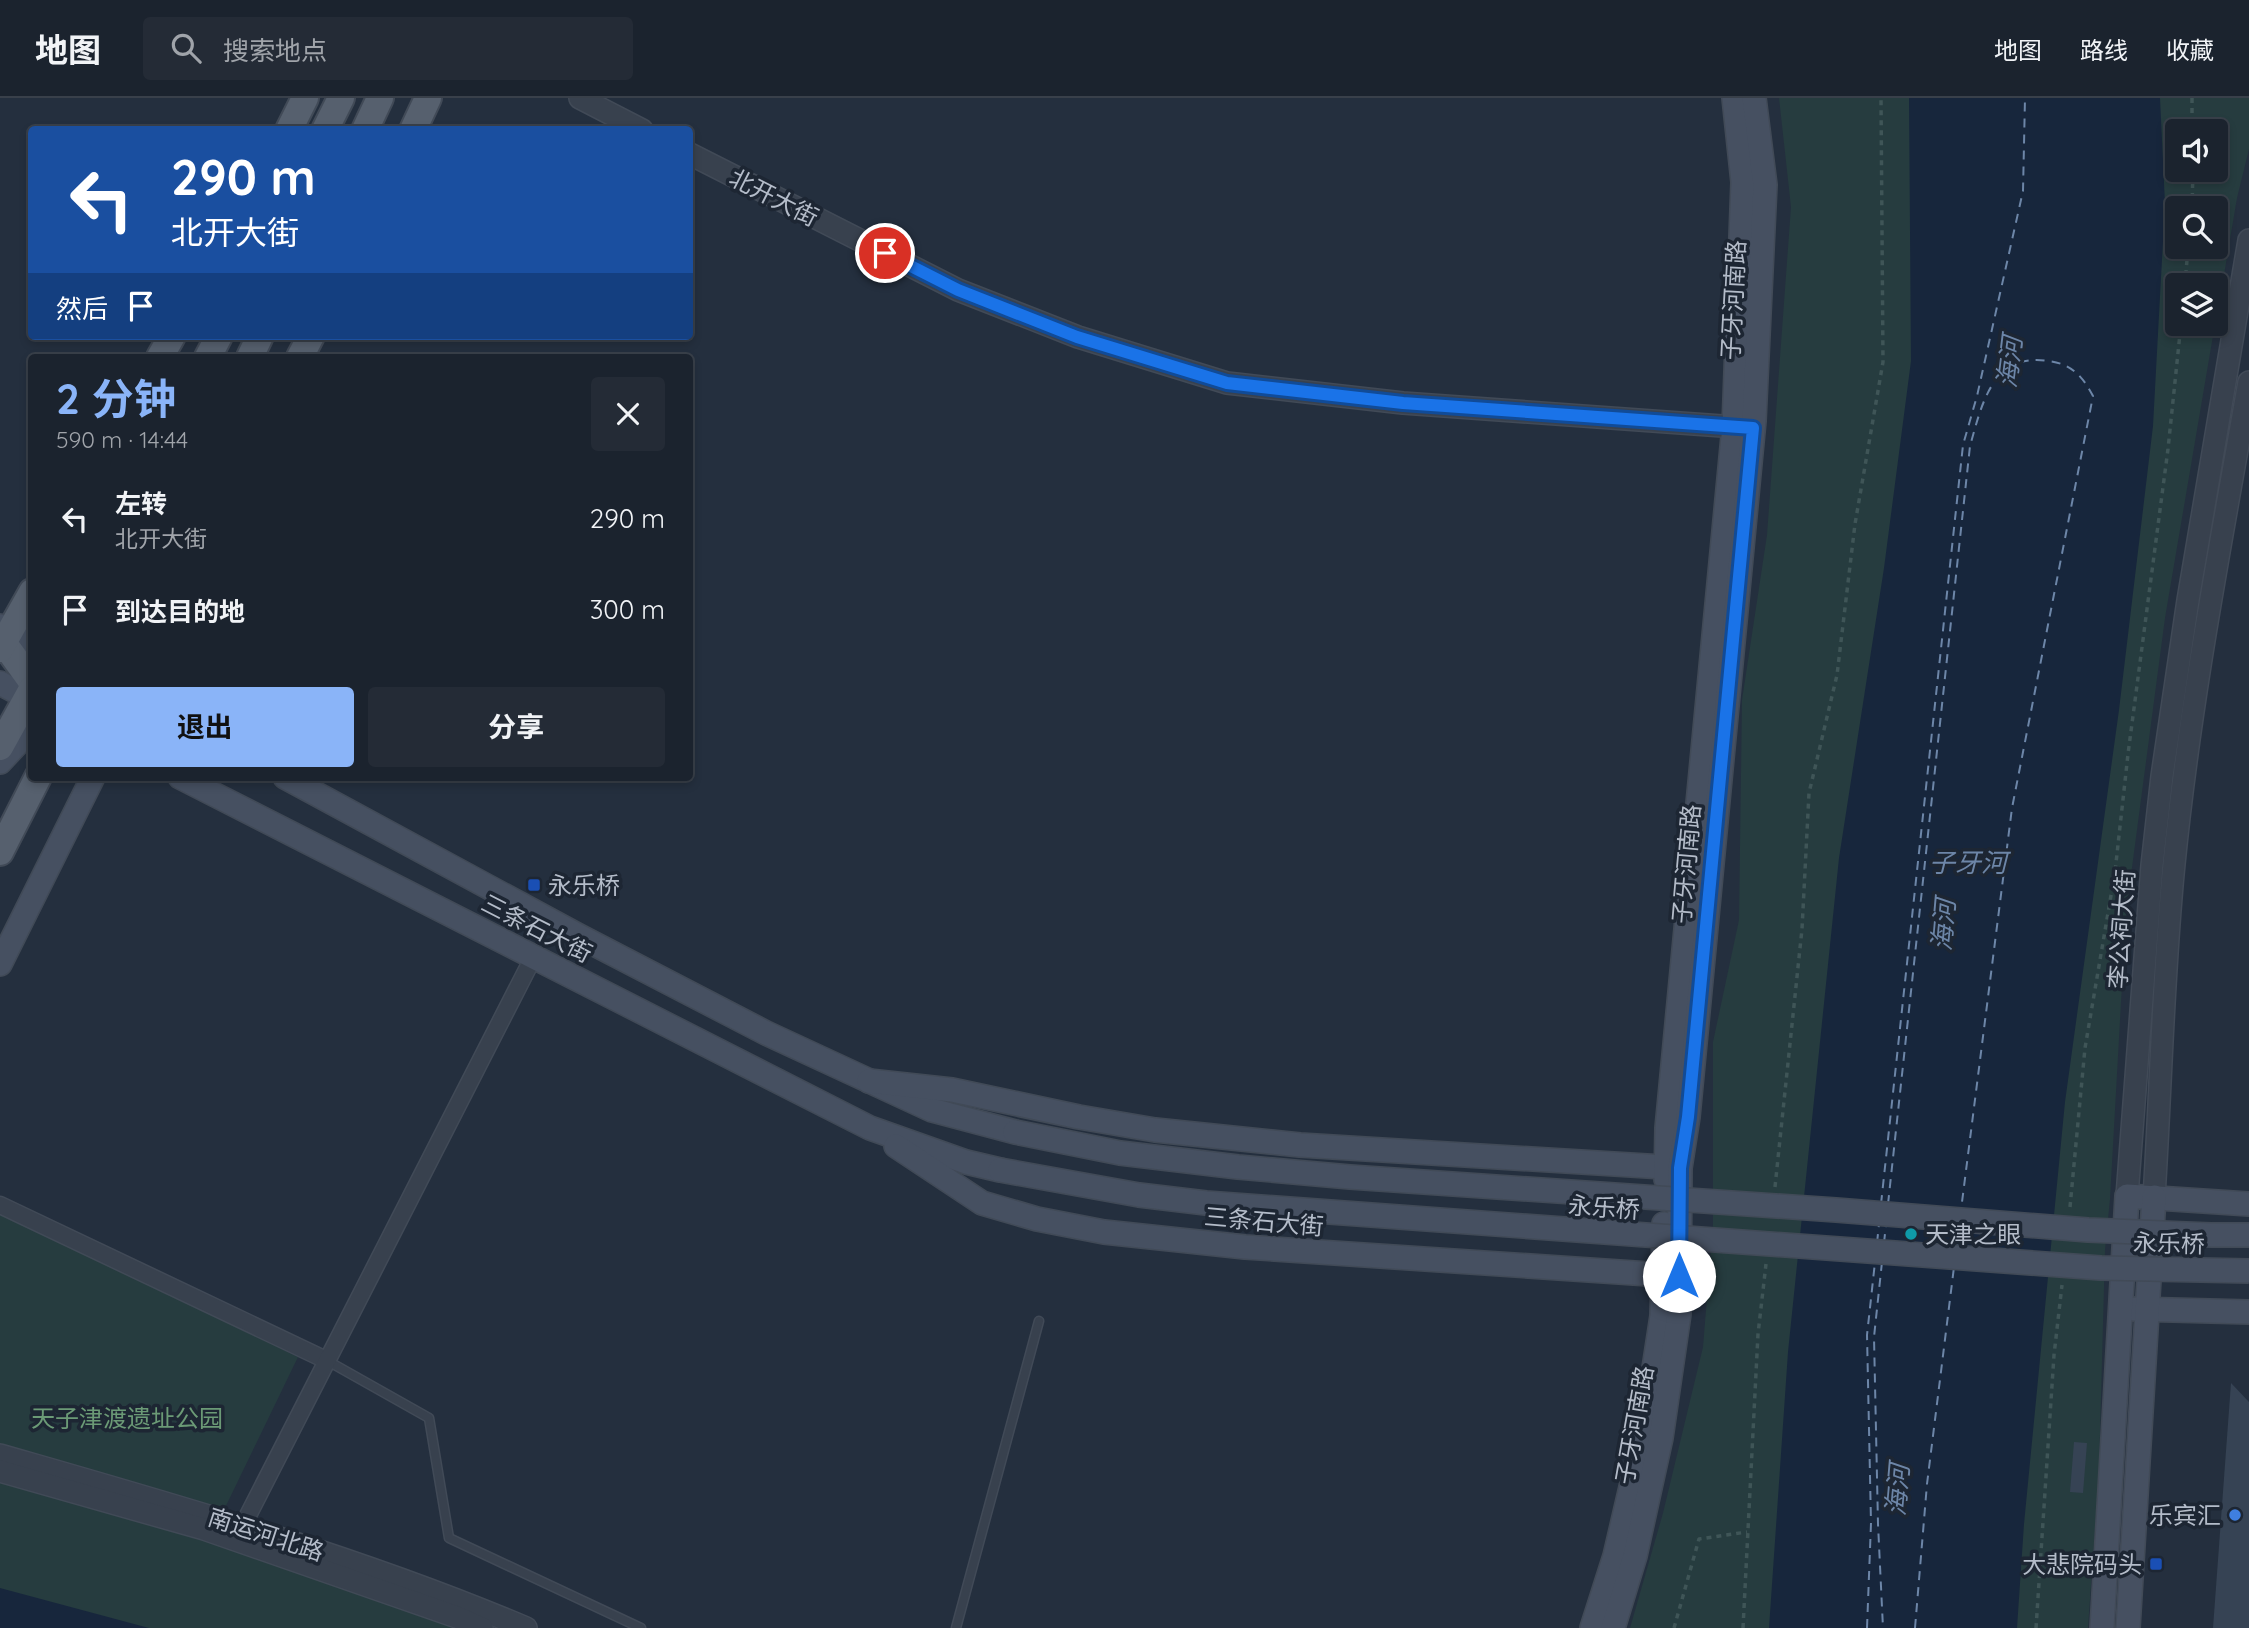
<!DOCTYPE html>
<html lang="zh">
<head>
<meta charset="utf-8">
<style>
	:root { --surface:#1b232e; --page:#242b36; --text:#f1f3f6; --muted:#a0a4aa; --line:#39404a; --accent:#8ab4f8 }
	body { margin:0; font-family:Quicksand,"Noto Sans SC",sans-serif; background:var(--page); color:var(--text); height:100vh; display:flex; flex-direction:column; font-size:26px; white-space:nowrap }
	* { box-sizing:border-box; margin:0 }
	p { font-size:23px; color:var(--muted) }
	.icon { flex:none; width:38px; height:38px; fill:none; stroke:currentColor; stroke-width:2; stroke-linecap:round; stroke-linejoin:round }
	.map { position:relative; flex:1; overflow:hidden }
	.panel { position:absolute; left:28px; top:256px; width:665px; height:427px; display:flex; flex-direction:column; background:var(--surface); border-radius:7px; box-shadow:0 4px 10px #0003,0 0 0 2px var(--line) }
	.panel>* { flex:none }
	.banner { position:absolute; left:28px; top:28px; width:665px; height:214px; border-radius:7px; box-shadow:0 4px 10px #0003,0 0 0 2px var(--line); background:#1a4fa0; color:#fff; overflow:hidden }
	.buttons { position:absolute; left:2165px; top:21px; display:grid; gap:14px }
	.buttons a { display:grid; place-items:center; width:63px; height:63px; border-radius:7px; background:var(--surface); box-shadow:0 4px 10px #0003,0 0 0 2px var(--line); font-size:35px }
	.pin { position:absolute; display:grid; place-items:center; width:60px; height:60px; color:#fff; margin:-30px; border:4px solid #fff; border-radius:50%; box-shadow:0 2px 7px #0007 }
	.me { position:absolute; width:77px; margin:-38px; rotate:0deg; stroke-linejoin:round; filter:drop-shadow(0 0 5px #0008) }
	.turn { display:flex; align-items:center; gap:24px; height:147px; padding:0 28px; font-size:32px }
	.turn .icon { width:91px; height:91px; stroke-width:2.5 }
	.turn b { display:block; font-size:49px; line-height:60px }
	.then { display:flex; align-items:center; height:66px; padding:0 28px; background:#0003; gap:14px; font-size:26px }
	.round { display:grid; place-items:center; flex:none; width:74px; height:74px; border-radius:7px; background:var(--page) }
	.head { display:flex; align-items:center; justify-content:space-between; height:119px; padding:0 28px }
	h1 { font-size:42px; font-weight:700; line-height:52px; color:var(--accent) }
	.action { display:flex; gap:14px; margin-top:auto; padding:14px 28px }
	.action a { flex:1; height:80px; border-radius:7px; background:var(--accent); color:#111; font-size:28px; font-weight:700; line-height:80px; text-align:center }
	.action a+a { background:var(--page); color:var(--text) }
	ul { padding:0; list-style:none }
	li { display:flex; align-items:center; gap:21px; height:91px; padding:0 28px }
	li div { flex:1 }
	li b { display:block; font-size:26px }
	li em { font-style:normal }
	header { display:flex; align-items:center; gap:42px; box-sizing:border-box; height:98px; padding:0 35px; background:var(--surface); border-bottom:2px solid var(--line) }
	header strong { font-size:33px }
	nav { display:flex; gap:38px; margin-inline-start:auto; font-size:24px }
	.search { width:490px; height:63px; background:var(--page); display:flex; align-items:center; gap:18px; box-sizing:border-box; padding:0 24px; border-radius:7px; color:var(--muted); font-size:26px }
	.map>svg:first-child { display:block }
</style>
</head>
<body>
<header>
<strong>地图</strong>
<div class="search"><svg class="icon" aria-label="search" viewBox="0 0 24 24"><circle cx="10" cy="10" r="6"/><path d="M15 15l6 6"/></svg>搜索地点</div>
<nav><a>地图</a><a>路线</a><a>收藏</a></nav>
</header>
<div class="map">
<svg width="2249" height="1530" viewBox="0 0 2249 1530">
	<rect width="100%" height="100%" fill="#242f3e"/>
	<g fill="#263c3f" fill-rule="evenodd">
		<path d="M1779,0H2249V51L2237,100L2216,224V187H2177V226H2215L2165,520L2126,815L2110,1101L2105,1152L2099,1374L2088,1530H1630L1663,1415L1703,1249L1713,1126V944L1739,822L1742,602L1767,437L1791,109ZM2177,33H2216V72H2177ZM2177,110H2216V149H2177Z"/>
		<path d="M0,1114L298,1259L209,1443L432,1520L454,1530H0Z"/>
	</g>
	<g fill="#17263c">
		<path d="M1909,0H2160L2165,106L2153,328L2119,612L2065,1004L2024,1426L2017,1530H1769L1788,1254L1839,760L1884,470L1911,263Z"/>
		<path d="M0,1490L149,1530H0Z"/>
	</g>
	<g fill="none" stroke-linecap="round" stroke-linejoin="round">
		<g stroke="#6d86a8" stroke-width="2" stroke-dasharray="9 7" stroke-linecap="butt">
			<path d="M1881,1106L1963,347L1977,298L2023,93L2025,0"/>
			<path d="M1888,1106L1970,348C1982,306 1992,254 2049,263C2072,266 2083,279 2093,298L2012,710L1961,1112"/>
			<path d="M1877,1145L1879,1126"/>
			<path d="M1884,1145L1886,1126"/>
			<path d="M1957,1150L1959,1131"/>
			<path d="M1882,1164L1874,1239L1878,1426L1883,1530"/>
			<path d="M1867,1530L1871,1425L1867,1237L1875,1164"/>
			<path d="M1915,1530L1927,1386L1954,1169"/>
		</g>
	</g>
	<g fill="#364354">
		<path d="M2231,1285L2249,1304V1530H2213Z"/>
		<path d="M2074,1344L2087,1345L2083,1395L2070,1394Z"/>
	</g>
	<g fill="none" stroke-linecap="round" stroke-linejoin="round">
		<defs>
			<g id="service">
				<path d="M326,1262L429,1320L449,1440L641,1530"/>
				<path d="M956,1530L1039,1223"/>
			</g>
			<g id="minor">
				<path d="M0,1107L326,1262"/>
				<path d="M237,1439L534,858"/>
			</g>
			<g id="tertiary">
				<path d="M580,0L642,32"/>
				<path d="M690,56L958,192L1078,239L1227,285L1403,305L1750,330"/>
				<path d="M2127,1098L2152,767L2162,678L2188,502L2249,142"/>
				<path d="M2154,1099C2161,988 2163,877 2174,766C2190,604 2221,444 2249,284"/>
				<path d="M0,1357C177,1408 356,1458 526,1530"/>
				<path d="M0,1373L204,1431L457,1519L482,1530"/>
			</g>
			<g id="secondary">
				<path d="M0,528L32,545"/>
				<path d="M0,585L32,602"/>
				<path d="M0,664L32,630"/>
				<path d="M180,679L870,1030L966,1064L1000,1072"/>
				<path d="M285,679L579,838L766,935L932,1012L1015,1034"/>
				<path d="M0,866L93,679"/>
				<path d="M869,983L952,992L1079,1019L1155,1032L1300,1047L1680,1070"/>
				<path d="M896,1048L982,1105L1037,1121L1104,1134L1245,1149L1679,1178"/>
				<path d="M1666,1081L1667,1030L1734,328L1743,84L1734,0"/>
				<path d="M2134,1211L2249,1214"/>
				<path d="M1592,1530L1615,1458L1645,1329L1662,1218L1664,1126"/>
				<path d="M1613,1530L1635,1458L1661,1340L1679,1216L1680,1070L1688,1019L1754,323L1765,87L1754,0"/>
				<path d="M2102,1530L2127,1098L2249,1106"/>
				<path d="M2128,1530L2154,1099"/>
			</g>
			<g id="primary">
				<path d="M289,32L305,0"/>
				<path d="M325,32L341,0"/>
				<path d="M365,32L380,0"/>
				<path d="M413,32L428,0"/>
				<path d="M160,259L172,238"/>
				<path d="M208,259L219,238"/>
				<path d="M250,259L260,238"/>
				<path d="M300,259L311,238"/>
				<path d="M0,540L32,584"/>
				<path d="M0,551L32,494"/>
				<path d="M0,649L32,591"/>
				<path d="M0,754L38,679"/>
			</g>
		</defs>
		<use href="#service" stroke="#414a57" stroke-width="11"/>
		<use href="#minor" stroke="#414a57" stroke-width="19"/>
		<use href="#tertiary" stroke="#414a57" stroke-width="24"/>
		<use href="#secondary" stroke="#414a57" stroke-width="26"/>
		<use href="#primary" stroke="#414a57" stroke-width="30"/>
		<g stroke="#3f5557" stroke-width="3.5" stroke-dasharray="5 5" stroke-linecap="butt">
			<path d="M2192,0V33"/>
			<path d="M2192,110L2193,72"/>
			<path d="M2185,187L2188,149"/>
			<path d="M1775,1089L1802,831L1809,695L1837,577L1855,426L1883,264L1881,0"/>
			<path d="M2070,1109L2085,950L2115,774L2128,656L2168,351L2181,226"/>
			<path d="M1674,1530L1699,1441L1747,1434"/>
			<path d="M1743,1530L1758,1236L1766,1166"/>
			<path d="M2036,1530L2054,1257L2062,1187"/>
		</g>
		<use href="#service" stroke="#38414e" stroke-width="8"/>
		<use href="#minor" stroke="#38414e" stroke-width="16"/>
		<use href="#tertiary" stroke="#38414e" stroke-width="21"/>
		<use href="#secondary" stroke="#465061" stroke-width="23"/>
		<use href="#primary" stroke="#56606e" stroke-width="26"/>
		<defs>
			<g id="secondary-bridge">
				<path d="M1015,1034L1120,1055L1238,1069L1350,1079L1836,1112L2088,1132L2211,1137H2249"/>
				<path d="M1000,1072L1139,1097L1206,1105L2101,1170L2249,1173"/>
			</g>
		</defs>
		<use href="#secondary-bridge" stroke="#414a57" stroke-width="26" stroke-linecap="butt"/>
		<use href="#secondary-bridge" stroke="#465061" stroke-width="23"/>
	</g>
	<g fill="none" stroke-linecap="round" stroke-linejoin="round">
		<defs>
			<path id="route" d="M885,155L958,192L1077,239L1227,285L1403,305L1753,330L1688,1019L1680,1070L1679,1178"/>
		</defs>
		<use href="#route" stroke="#114b97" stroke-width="18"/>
		<use href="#route" stroke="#1a73e8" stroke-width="12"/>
	</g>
	<g fill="#1a4fb4" stroke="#1d2633" stroke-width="2.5">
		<rect x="527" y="780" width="14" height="14" rx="3.5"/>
		<rect x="2149" y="1459" width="14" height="14" rx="3.5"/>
	</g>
	<circle fill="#0f9aa8" stroke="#1d2633" stroke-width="2.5" cx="1911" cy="1136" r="7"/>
	<circle fill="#3f7fe0" stroke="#1d2633" stroke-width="2.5" cx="2235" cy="1417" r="7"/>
	<g text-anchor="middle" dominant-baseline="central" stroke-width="7" stroke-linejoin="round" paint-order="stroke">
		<g font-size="24" fill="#b4bcc9" stroke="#1d2633">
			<text transform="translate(774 99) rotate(27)">北开大街</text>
			<text transform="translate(1733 202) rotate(-87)">子牙河南路</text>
			<text transform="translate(1686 766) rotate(-85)">子牙河南路</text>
			<text transform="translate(537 830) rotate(27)">三条石大街</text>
			<text transform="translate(2121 831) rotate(-86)">李公祠大街</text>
			<text transform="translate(1604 1109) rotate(4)">永乐桥</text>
			<text transform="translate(1264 1123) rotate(5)">三条石大街</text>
			<text transform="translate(2169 1145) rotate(1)">永乐桥</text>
			<text transform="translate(1634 1327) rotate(-80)">子牙河南路</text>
			<text transform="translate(266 1436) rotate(18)">南运河北路</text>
		</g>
		<g font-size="24" fill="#b4bcc9" stroke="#1d2633" text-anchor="start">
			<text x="548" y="787">永乐桥</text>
			<text x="1925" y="1136">天津之眼</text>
			<text x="2221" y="1417" text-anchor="end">乐宾汇</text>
			<text x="2142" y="1466" text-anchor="end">大悲院码头</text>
		</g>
		<g font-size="24" fill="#6b9a76" stroke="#1d2633">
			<text x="127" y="1320">天子津渡遗址公园</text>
		</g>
		<g font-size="26" font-style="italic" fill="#6d86a8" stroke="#1d2633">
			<text transform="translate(2009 264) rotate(-83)">海河</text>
			<text x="1968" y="764">子牙河</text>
			<text transform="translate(1943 827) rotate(-85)">海河</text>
			<text transform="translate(1897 1392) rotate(-85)">海河</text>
		</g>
	</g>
</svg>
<div class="buttons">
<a><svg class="icon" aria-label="sound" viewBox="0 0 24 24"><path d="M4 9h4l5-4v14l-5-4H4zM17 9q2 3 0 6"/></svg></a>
<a><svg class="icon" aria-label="search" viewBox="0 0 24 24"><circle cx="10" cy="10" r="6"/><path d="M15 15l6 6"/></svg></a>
<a><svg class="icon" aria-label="layers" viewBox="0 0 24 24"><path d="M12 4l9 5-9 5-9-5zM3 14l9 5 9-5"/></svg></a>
</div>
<div class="pin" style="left:885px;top:155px;background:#d93025"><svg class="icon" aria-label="arrive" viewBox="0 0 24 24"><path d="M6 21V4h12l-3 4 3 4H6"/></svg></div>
<svg class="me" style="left:1679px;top:1178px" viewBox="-20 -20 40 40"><circle r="19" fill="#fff"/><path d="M0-13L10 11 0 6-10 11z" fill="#1a73e8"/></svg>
<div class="banner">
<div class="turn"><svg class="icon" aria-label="left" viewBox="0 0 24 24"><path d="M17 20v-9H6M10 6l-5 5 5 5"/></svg><div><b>290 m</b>北开大街</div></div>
<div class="then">然后<svg class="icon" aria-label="arrive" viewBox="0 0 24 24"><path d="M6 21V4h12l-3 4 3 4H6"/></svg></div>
</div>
<section class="panel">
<div class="head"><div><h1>2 分钟</h1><p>590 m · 14:44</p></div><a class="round"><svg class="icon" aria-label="close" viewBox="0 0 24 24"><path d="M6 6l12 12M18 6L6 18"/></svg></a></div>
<ul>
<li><svg class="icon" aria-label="left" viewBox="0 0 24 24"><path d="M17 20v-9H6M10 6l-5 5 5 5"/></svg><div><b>左转</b><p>北开大街</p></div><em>290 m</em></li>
<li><svg class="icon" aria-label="arrive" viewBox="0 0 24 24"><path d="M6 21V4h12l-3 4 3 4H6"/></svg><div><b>到达目的地</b></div><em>300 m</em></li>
</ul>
<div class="action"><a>退出</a><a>分享</a></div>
</section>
</div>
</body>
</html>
